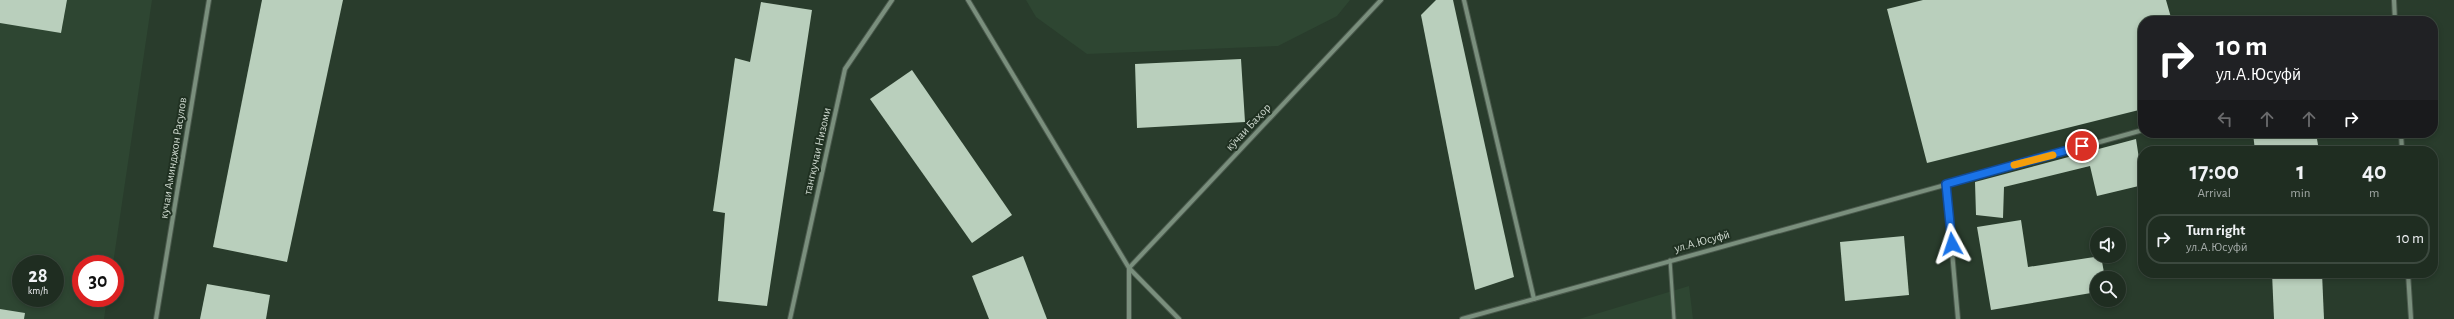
<!DOCTYPE html>
<html lang="en">
<head>
<meta charset="utf-8">
<style>
	:root { --surface:#1f2d21; --page:#2c392e; --text:#f1f3f6; --muted:#a1a8a5; --line:#3c493f }
	body { margin:0; font-family:"Alegreya Sans",sans-serif; background:var(--page); color:var(--text); height:100vh; display:flex; flex-direction:column; font-size:15px; white-space:nowrap }
	* { box-sizing:border-box; margin:0 }
	p { font-size:13px; color:var(--muted) }
	.icon { flex:none; width:22px; height:22px; fill:none; stroke:currentColor; stroke-width:2; stroke-linecap:round; stroke-linejoin:round }
	.map { position:relative; flex:1; overflow:hidden }
	.side { position:absolute; left:2138px; top:146px; width:300px; height:132px; display:flex; flex-direction:column; background:var(--surface); border-radius:16px; box-shadow:0 2px 6px #0003,0 0 0 1px var(--line) }
	.side>* { flex:none }
	.banner { position:absolute; left:2138px; top:16px; width:300px; height:122px; border-radius:16px; box-shadow:0 2px 6px #0003,0 0 0 1px var(--line); background:#202124; color:#fff; overflow:hidden }
	.fabs { position:absolute; left:2090px; top:227px; display:grid; gap:8px }
	.fabs a { display:grid; place-items:center; width:36px; height:36px; border-radius:50%; background:var(--surface); box-shadow:0 2px 6px #0003,0 0 0 1px var(--line); font-size:20px }
	.speed { position:absolute; left:12px; top:255px; display:flex; gap:8px; font-size:20px; font-weight:700; text-align:center }
	.speed>* { display:grid; place-content:center; width:52px; height:52px; border-radius:50%; background:var(--surface); box-shadow:0 2px 6px #0003,0 0 0 1px var(--line); line-height:1 }
	.speed small { font-size:10px; font-weight:400 }
	.speed .limit { border:6px solid #d22; background:#fff; color:#111 }
	.pin { position:absolute; display:grid; place-items:center; width:34px; height:34px; color:#fff; margin:-17px; border:2px solid #fff; border-radius:50%; box-shadow:0 1px 4px #0007 }
	.me { position:absolute; width:44px; margin:-22px; rotate:355deg; stroke-linejoin:round; filter:drop-shadow(0 0 3px #0008) }
	.turn { display:flex; align-items:center; gap:14px; height:84px; padding:0 12px; font-size:18px }
	.turn .icon { width:52px; height:52px; stroke-width:2.5 }
	.turn b { display:block; font-size:28px; line-height:34px }
	.lanes { display:flex; align-items:center; height:38px; padding:0 12px; background:#0003; justify-content:center; gap:20px; direction:ltr }
	.lanes .off { opacity:.35 }
	.eta { display:flex; justify-content:space-evenly; align-items:center; height:68px; text-align:center }
	.eta b { font-size:24px; font-weight:600; line-height:28px }
	ul { padding:0; list-style:none }
	li { display:flex; align-items:center; gap:12px; height:50px; margin:0 8px 6px; padding:0 4px; border:2px solid var(--line); border-radius:16px }
	li div { flex:1 }
	li b { display:block; font-size:15px }
	li em { font-style:normal }
	.map>svg:first-child { display:block }
</style>
</head>
<body>
<div class="map">
<svg width="2454" height="319" viewBox="0 0 2454 319">
	<rect width="100%" height="100%" fill="#293c2c"/>
	<g fill="#2e4632" fill-rule="evenodd">
		<path d="M0,0H152L113,264H81V298H107L104,319H0ZM21,264H55V298H21Z"/>
		<path d="M1026,0H1350L1337,16L1278,46L1087,54L1036,17Z"/>
		<path d="M1689,286L1693,319H1579Z"/>
	</g>
	<g fill="#b9cfbc">
		<path d="M0,0H67L61,33L0,23Z"/>
		<path d="M262,0H343L287,262L213,247Z"/>
		<path d="M1436,0H1453L1514,277L1475,290L1421,15Z"/>
		<path d="M1923,0H2166L2172,21H2143V109L1927,163L1887,9Z"/>
		<path d="M761,2L812,10L767,306L718,301L725,213L713,211L735,58L750,62Z"/>
		<path d="M1241,59L1245,122L1137,128L1135,64Z"/>
		<path d="M912,70L1012,215L972,243L870,99Z"/>
		<path d="M2253,133H2316L2319,151H2255Z"/>
		<path d="M2136,139L2143,185L2097,196L2090,166L2004,187L2003,218L1976,215L1975,182Z"/>
		<path d="M2021,220L2028,267L2101,256L2105,278H2097V292L1991,310L1977,227Z"/>
		<path d="M1904,236L1909,295L1845,301L1840,242Z"/>
		<path d="M1023,256L1047,319H989L972,276Z"/>
		<path d="M2272,273H2322L2324,319H2274Z"/>
		<path d="M207,284L270,295L266,319H200Z"/>
		<path d="M0,309L25,313L24,319H0Z"/>
	</g>
	<g fill="none" stroke-linecap="round" stroke-linejoin="round">
		<defs>
			<path id="service" d="M1670,260L1674,319"/>
			<g id="minor">
				<path d="M968,0L1129,268L1179,319"/>
				<path d="M1464,0L1534,299"/>
				<path d="M2394,0L2395,21"/>
				<path d="M2401,133L2402,151"/>
				<path d="M1946,184L1958,319"/>
				<path d="M2408,273L2411,319"/>
				<path d="M156,319L209,0"/>
				<path d="M790,319L845,69L892,0"/>
				<path d="M1129,319V268L1381,0"/>
				<path d="M1462,319L2143,130"/>
			</g>
		</defs>
		<use href="#service" stroke="#4a594c" stroke-width="5"/>
		<use href="#minor" stroke="#4a594c" stroke-width="6"/>
		<use href="#service" stroke="#7a8f7d" stroke-width="3"/>
		<use href="#minor" stroke="#7a8f7d" stroke-width="4"/>
	</g>
	<g fill="none" stroke-linecap="round" stroke-linejoin="round">
		<defs>
			<path id="route" d="M1952,244L1946,184L2082,146"/>
		</defs>
		<use href="#route" stroke="#114b97" stroke-width="10"/>
		<use href="#route" stroke="#1a73e8" stroke-width="7"/>
		<path stroke="#f59e0b" stroke-width="7" d="M2014,165L2053,155"/>
	</g>
	<g text-anchor="middle" dominant-baseline="central" stroke-width="4" stroke-linejoin="round" paint-order="stroke">
		<g font-size="12" fill="#ced9cf" stroke="#203122">
			<text transform="translate(1248 127) rotate(-47)">кӯчаи Баҳор</text>
			<text transform="translate(817 151) rotate(-77)">тангкучаи Низоми</text>
			<text transform="translate(173 158) rotate(-81)">кучаи Аминджон Расулов</text>
			<text transform="translate(1702 241) rotate(-15)">ул.А.Юсуфй</text>
		</g>
	</g>
</svg>
<div class="fabs">
<a><svg class="icon" aria-label="sound" viewBox="0 0 24 24"><path d="M4 9h4l5-4v14l-5-4H4zM17 9q2 3 0 6"/></svg></a>
<a><svg class="icon" aria-label="search" viewBox="0 0 24 24"><circle cx="10" cy="10" r="6"/><path d="M15 15l6 6"/></svg></a>
</div>
<div class="speed"><div>28<small>km/h</small></div><div class="limit">30</div></div>
<div class="pin" style="left:2082px;top:146px;background:#d93025"><svg class="icon" aria-label="arrive" viewBox="0 0 24 24"><path d="M6 21V4h12l-3 4 3 4H6"/></svg></div>
<svg class="me" style="left:1952px;top:244px" viewBox="-20 -20 40 40"><path d="M0-17L14 15 0 8-14 15z" fill="#1a73e8" stroke="#fff" stroke-width="4"/></svg>
<div class="banner">
<div class="turn"><svg class="icon" aria-label="right" viewBox="0 0 24 24"><path d="M7 20v-9h11M14 6l5 5-5 5"/></svg><div><b>10 m</b>ул.А.Юсуфй</div></div>
<div class="lanes"><svg class="icon off" aria-label="left" viewBox="0 0 24 24"><path d="M17 20v-9H6M10 6l-5 5 5 5"/></svg><svg class="icon off" aria-label="ahead" viewBox="0 0 24 24"><path d="M12 20V5M6 11l6-6 6 6"/></svg><svg class="icon off" aria-label="ahead" viewBox="0 0 24 24"><path d="M12 20V5M6 11l6-6 6 6"/></svg><svg class="icon" aria-label="right" viewBox="0 0 24 24"><path d="M7 20v-9h11M14 6l5 5-5 5"/></svg></div>
</div>
<section class="side">
<div class="eta">
<div><b>17:00</b><p>Arrival</p></div>
<div><b>1</b><p>min</p></div>
<div><b>40</b><p>m</p></div>
</div>
<ul>
<li><svg class="icon" aria-label="right" viewBox="0 0 24 24"><path d="M7 20v-9h11M14 6l5 5-5 5"/></svg><div><b>Turn right</b><p>ул.А.Юсуфй</p></div><em>10 m</em></li>
</ul>
</section>
</div>
</body>
</html>
